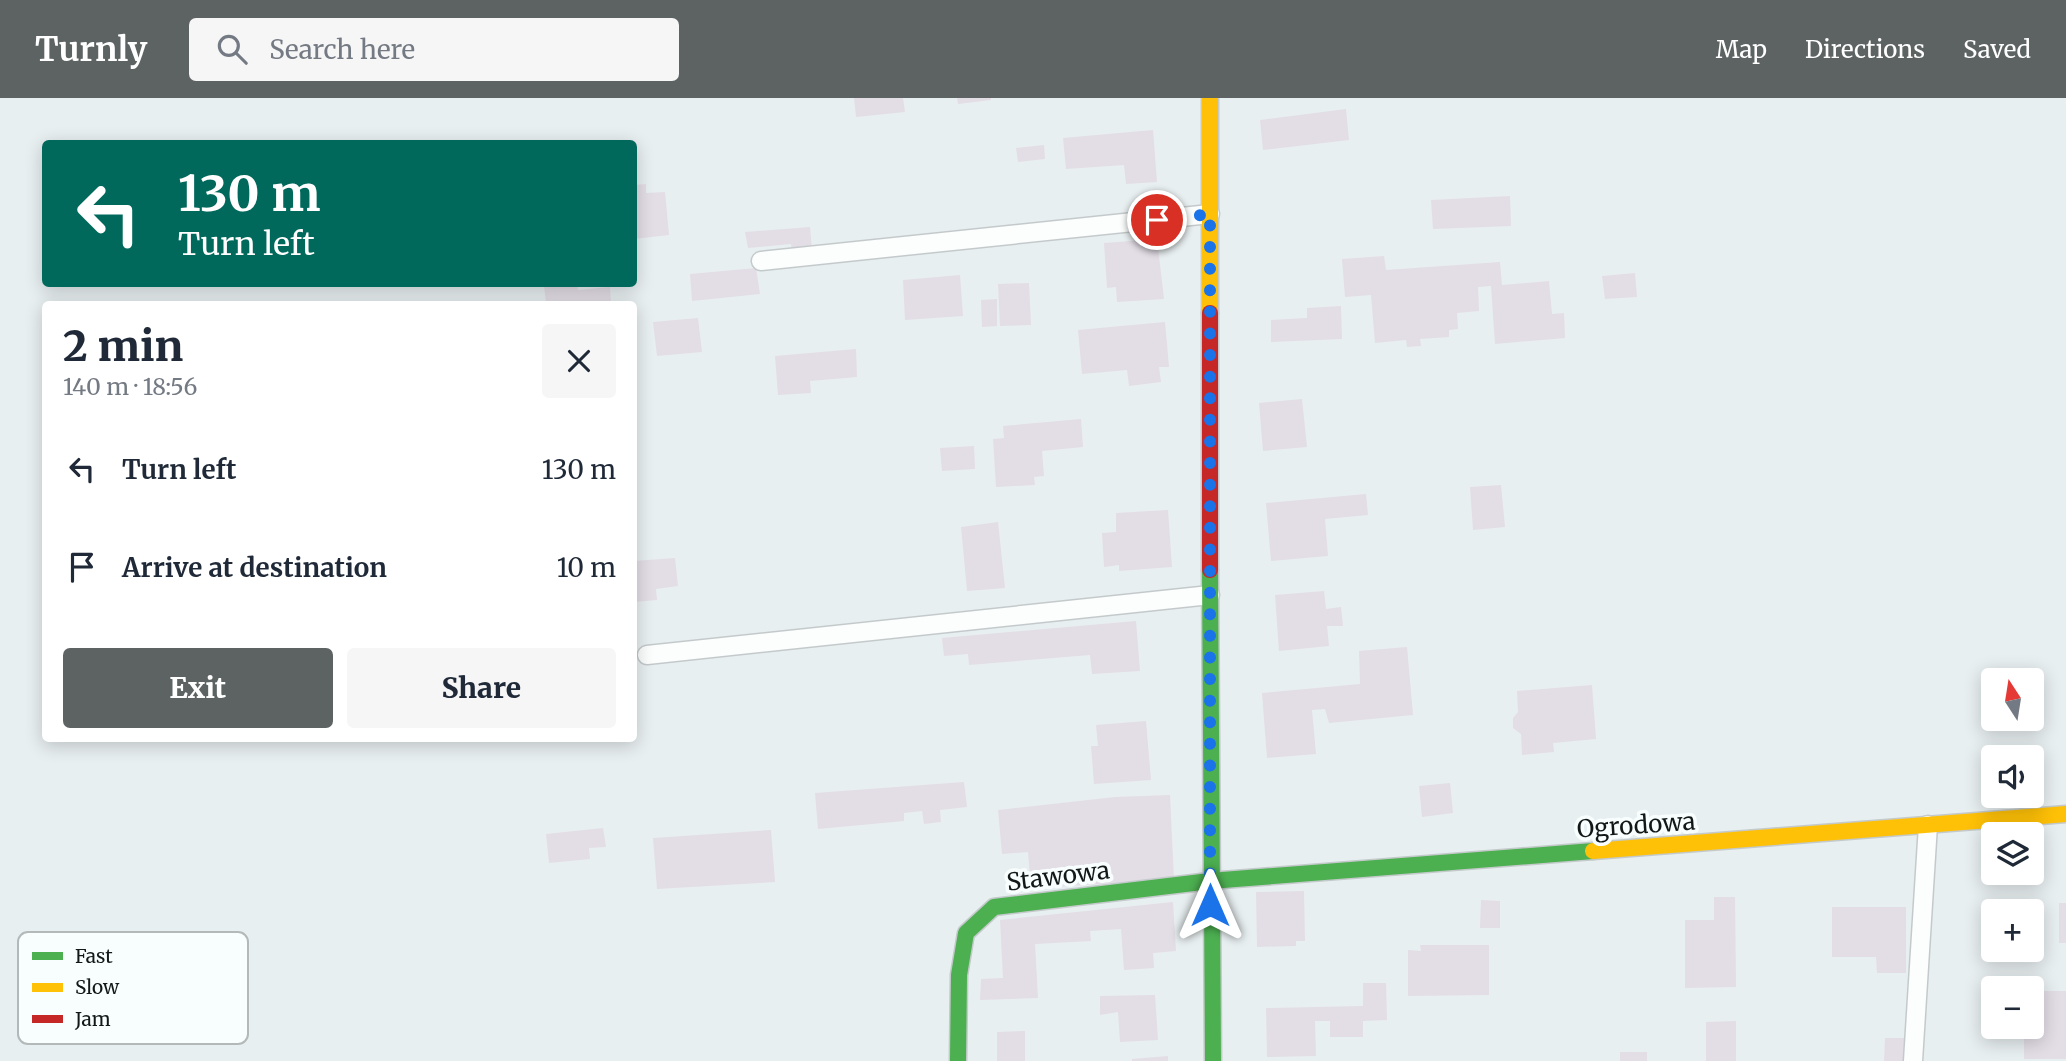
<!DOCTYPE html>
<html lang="en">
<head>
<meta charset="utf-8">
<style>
	:root { --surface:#fff; --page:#f6f6f7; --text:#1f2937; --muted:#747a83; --accent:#5d6363 }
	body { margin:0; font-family:Merriweather,serif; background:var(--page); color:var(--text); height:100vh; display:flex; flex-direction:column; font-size:26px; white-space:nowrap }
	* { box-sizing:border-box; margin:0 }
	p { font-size:23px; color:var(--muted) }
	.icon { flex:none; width:38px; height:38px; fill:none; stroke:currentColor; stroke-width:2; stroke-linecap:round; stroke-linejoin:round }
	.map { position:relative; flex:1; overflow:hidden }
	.drawer { position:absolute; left:42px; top:203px; width:595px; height:441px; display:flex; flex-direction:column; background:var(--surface); border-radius:7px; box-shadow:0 4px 18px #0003 }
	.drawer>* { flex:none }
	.banner { position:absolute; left:42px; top:42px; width:595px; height:147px; border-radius:7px; box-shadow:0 4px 18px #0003; background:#00695c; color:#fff; overflow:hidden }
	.needle { width:46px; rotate:348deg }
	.controls { position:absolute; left:1981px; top:570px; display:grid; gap:14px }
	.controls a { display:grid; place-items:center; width:63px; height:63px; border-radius:7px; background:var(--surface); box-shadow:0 4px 18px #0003; font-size:35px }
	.pin { position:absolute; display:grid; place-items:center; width:60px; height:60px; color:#fff; margin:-30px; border:4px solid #fff; border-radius:50%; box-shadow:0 2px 7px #0007 }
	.me { position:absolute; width:77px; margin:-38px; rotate:0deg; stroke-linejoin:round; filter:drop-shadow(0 0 5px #0008) }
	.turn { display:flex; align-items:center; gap:24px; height:147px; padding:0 21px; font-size:32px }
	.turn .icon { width:91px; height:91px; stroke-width:2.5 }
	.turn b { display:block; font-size:49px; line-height:60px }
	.round { display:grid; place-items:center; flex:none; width:74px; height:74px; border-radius:7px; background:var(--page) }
	.head { display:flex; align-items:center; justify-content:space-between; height:119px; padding:0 21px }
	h1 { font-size:42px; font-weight:800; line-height:52px }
	.primary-button { display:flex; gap:14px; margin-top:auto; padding:14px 21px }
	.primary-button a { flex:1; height:80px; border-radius:7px; background:var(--accent); color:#fff; font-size:28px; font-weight:800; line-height:80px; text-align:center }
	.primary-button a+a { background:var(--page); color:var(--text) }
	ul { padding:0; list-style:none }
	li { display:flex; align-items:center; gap:21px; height:98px; padding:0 21px }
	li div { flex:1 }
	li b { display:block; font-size:26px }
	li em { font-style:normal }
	header { display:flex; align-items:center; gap:42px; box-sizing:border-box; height:98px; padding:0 35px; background:var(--accent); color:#fff }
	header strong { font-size:33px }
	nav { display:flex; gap:38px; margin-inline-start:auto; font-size:24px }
	.search { width:490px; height:63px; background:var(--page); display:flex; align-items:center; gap:18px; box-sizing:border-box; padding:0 24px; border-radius:7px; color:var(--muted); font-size:26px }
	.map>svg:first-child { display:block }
</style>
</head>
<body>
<header>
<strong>Turnly</strong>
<div class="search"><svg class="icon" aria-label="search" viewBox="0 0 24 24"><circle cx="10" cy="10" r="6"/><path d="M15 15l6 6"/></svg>Search here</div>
<nav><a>Map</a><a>Directions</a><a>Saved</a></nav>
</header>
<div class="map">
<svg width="2066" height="963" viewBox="0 0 2066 963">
	<rect width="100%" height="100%" fill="#e8eff0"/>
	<g fill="#e3dde6">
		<path d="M854,0H903L905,14L856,19Z"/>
		<path d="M957,0H991V2L958,6Z"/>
		<path d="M1346,11L1349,42L1263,52L1260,22Z"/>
		<path d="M1153,32L1157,84L1126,86L1124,67L1066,71L1063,40Z"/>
		<path d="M1044,47L1045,61L1018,64L1016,50Z"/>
		<path d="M646,86V95L665,94L669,137L634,141V87Z"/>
		<path d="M1510,98L1511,128L1433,131L1431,102Z"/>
		<path d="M810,129L812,152L792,154L791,146L748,150L745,134Z"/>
		<path d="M1157,141L1164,201L1117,204L1116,189L1107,190L1104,145Z"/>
		<path d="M1384,158L1386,172L1500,164L1502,187L1549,183L1552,216L1564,215L1565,240L1495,246L1491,188L1478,189L1479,213L1457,215L1458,231L1449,232V239L1420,241L1421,248L1407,249L1406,242L1375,245L1371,197L1345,199L1342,161Z"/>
		<path d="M756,170L760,196L692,203L690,176Z"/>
		<path d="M1635,175L1637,199L1605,201L1602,178Z"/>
		<path d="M960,177L963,218L905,222L903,182Z"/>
		<path d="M1029,185L1031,227L1000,228L998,186Z"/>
		<path d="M577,186L578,192L610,189L611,206H546L544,188Z"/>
		<path d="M997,201V228L982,229L981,202Z"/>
		<path d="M1341,208L1342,241L1271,244V222L1307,220V210Z"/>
		<path d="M698,220L702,254L657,258L653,224Z"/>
		<path d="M1165,224L1169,269H1159L1161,284L1129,288L1127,272L1082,276L1078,232Z"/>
		<path d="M856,251L857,279L810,283L811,295L778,297L775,258Z"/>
		<path d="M1302,301L1307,349L1263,353L1259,305Z"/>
		<path d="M1081,321L1083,349L1042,353L1044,378L1034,379L1035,387L996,389L993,341L1004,340L1003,328Z"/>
		<path d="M974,348L975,371L942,373L940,350Z"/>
		<path d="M1501,387L1505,429L1473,432L1470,389Z"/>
		<path d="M1366,396L1368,417L1325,421L1328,458L1271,463L1266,405Z"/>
		<path d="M1168,412L1172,469L1119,473V467L1104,469L1102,435L1116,434V415Z"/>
		<path d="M998,424L1005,490L967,493L961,429Z"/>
		<path d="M675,460L678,488L656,491L657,502L634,504V463Z"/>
		<path d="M1324,493L1326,511L1341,509L1343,528H1327L1329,548L1279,553L1275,497Z"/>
		<path d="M1136,523L1140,573L1092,576L1090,557L969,567L968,556L944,558L942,540Z"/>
		<path d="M1407,549L1413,617L1329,625L1325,611L1312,612L1316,656L1267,660L1262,595L1360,586L1359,553Z"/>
		<path d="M1592,587L1596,641L1553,645L1554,654L1522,657L1521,636L1513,630V620L1518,614L1517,593Z"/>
		<path d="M1146,623L1151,682L1094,686L1091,648H1098L1096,627Z"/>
		<path d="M964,684L967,709L940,712L941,724L924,726L922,713L904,715V723L818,731L815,695Z"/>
		<path d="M1450,685L1453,715L1422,719L1419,688Z"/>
		<path d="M1170,697L1174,782L1031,790L1028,754L1002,756L998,712L1115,699Z"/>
		<path d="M603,730L606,749L589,750L590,761L549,765L546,736Z"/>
		<path d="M771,732L775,784L657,791L653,740Z"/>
		<path d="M1304,793L1305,843H1296V848L1257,849L1256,794Z"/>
		<path d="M1714,799H1735L1736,889L1685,890V822H1714Z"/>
		<path d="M1481,802L1500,803V830H1480Z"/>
		<path d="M1173,804L1176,853L1153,855L1154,870L1124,872L1121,831L1090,833L1091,843L1035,846L1038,900L980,902L981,881L1003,880L1000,822Z"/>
		<rect x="2059" y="805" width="7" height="40"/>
		<path d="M1832,809H1906V875H1877L1876,859H1832Z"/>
		<path d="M1420,847H1489V897L1408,898V852L1421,853Z"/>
		<path d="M1363,885H1386L1387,922L1363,923V939H1330V923H1315L1316,958L1267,959L1266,910L1363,908Z"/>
		<path d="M2032,893H2066V961H2024V929H2032Z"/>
		<path d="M1155,897L1158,942L1120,944L1118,914L1100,917V898Z"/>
		<path d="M1736,923V963H1706V924Z"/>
		<path d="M1025,933V963H997V934Z"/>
		<path d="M1885,940H1906V963H1884Z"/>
		<rect x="1620" y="954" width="27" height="9"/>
		<path d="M1168,958V963H1132V961Z"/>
	</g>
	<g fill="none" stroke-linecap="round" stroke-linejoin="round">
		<defs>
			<g id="lane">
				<path d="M761,163L1210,116"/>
				<path d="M647,557L1210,497"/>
				<path d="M1913,963L1928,727"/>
			</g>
			<g id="fast">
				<path d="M1210,472L1213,963"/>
				<path d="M958,963L959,877L966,835L994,809L1210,783L1593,753"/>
			</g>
			<g id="slow">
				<path d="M1210,0V215"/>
				<path d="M1593,753L2066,716"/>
			</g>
			<path id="jam" d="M1210,215V472"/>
		</defs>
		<use href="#lane" stroke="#c4cacb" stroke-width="21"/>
		<use href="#fast" stroke="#c4cacb" stroke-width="19"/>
		<use href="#slow" stroke="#c4cacb" stroke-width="19"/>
		<use href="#jam" stroke="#c4cacb" stroke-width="19"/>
		<use href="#lane" stroke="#fcfdfd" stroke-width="18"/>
		<use href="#fast" stroke="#4caf50" stroke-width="16"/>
		<use href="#slow" stroke="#ffc107" stroke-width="16"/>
		<use href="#jam" stroke="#c62828" stroke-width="16"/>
	</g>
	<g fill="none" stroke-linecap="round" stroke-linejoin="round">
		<path stroke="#1a73e8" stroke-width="12" stroke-dasharray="0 21.6" d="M1157,122L1210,116V807"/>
	</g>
	<g text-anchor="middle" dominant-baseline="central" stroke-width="7" stroke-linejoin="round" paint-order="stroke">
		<g font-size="24" fill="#121717" stroke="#f8fefe">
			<text transform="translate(1636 727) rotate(-4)">Ogrodowa</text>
			<text transform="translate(1058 778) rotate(-7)">Stawowa</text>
		</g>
	</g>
	<rect x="18" y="834" width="230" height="112" rx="10" fill="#f8fefe" stroke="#b3b9b9" stroke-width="2"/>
	<rect x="32" y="854" width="31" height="8" fill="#4caf50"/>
	<rect x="32" y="885" width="31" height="9" fill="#ffc107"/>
	<rect x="32" y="917" width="31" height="8" fill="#c62828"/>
	<g font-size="19" fill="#121717">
		<text x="75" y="865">Fast</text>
		<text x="75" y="896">Slow</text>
		<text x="75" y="928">Jam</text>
	</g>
</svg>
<div class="controls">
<a><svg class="needle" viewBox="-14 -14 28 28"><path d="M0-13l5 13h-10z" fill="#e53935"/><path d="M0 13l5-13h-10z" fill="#747a83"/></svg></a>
<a><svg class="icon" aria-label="sound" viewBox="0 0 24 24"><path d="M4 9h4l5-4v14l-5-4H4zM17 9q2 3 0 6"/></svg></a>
<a><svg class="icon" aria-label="layers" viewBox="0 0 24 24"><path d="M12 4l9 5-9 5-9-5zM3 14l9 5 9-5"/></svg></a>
<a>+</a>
<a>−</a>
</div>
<div class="pin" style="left:1157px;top:122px;background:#d93025"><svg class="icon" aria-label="arrive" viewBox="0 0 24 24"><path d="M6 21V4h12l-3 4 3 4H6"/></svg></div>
<svg class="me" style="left:1210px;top:807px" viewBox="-20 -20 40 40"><path d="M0-17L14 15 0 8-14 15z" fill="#1a73e8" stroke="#fff" stroke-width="4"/></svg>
<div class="banner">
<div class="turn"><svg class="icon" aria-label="left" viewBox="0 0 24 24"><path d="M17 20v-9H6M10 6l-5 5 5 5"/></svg><div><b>130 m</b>Turn left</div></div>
</div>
<section class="drawer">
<div class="head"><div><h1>2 min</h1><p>140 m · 18:56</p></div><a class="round"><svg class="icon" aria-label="close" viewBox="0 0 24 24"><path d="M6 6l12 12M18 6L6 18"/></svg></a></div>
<ul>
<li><svg class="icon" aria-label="left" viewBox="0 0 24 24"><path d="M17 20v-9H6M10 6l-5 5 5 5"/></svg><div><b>Turn left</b></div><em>130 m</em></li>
<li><svg class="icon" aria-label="arrive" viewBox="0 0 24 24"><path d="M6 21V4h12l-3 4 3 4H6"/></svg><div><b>Arrive at destination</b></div><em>10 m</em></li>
</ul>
<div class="primary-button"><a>Exit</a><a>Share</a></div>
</section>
</div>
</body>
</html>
